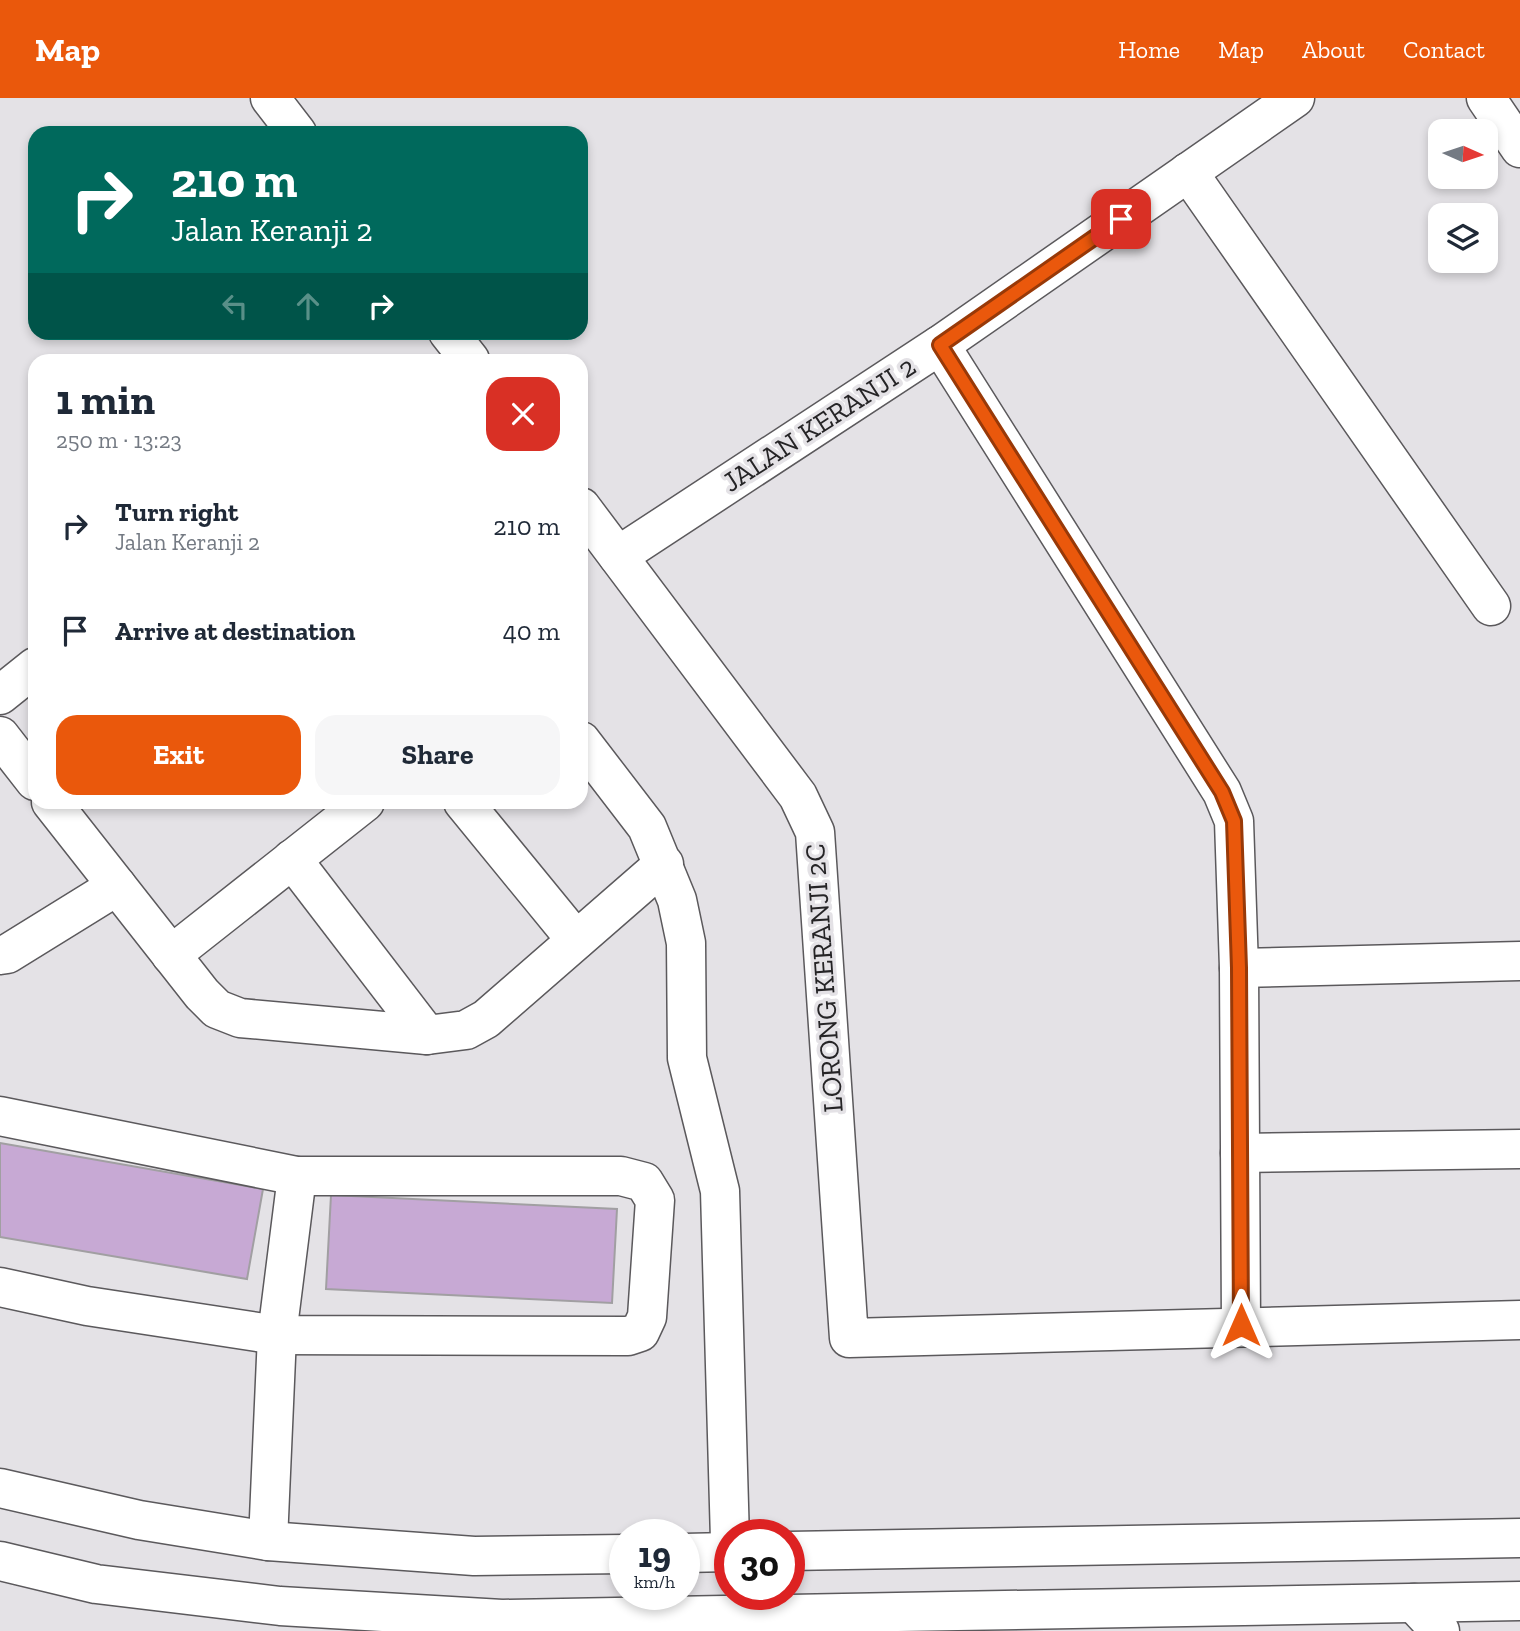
<!DOCTYPE html>
<html lang="en">
<head>
<meta charset="utf-8">
<style>
	:root { --surface:#fff; --page:#f6f6f7; --text:#1f2937; --muted:#747a83; --accent:#ea580c }
	body { margin:0; font-family:"Zilla Slab",serif; background:var(--page); color:var(--text); height:100vh; display:flex; flex-direction:column; font-size:26px; white-space:nowrap }
	* { box-sizing:border-box; margin:0 }
	p { font-size:23px; color:var(--muted) }
	.icon { flex:none; width:38px; height:38px; fill:none; stroke:currentColor; stroke-width:2; stroke-linecap:round; stroke-linejoin:round }
	.map { position:relative; flex:1; overflow:hidden }
	.details { position:absolute; left:28px; top:256px; width:560px; height:455px; display:flex; flex-direction:column; background:var(--surface); border-radius:21px; box-shadow:0 4px 10px #0003 }
	.details>* { flex:none }
	.guide { position:absolute; left:28px; top:28px; width:560px; height:214px; border-radius:21px; box-shadow:0 4px 10px #0003; background:#00695c; color:#fff; overflow:hidden }
	.needle { width:46px; rotate:93deg }
	.tools { position:absolute; left:1428px; top:21px; display:grid; gap:14px }
	.tools a { display:grid; place-items:center; width:70px; height:70px; border-radius:14px; background:var(--surface); box-shadow:0 4px 10px #0003; font-size:35px }
	.speed { position:absolute; left:609px; top:1421px; display:flex; gap:14px; font-size:35px; font-weight:700; text-align:center }
	.speed>* { display:grid; place-content:center; width:91px; height:91px; border-radius:50%; background:var(--surface); box-shadow:0 4px 10px #0003; line-height:1 }
	.speed small { font-size:18px; font-weight:400 }
	.speed .limit { border:10px solid #d22; background:#fff; color:#111 }
	.pin { position:absolute; display:grid; place-items:center; width:60px; height:60px; color:#fff; margin:-30px; border-radius:14px; box-shadow:0 4px 10px #0006 }
	.me { position:absolute; width:77px; margin:-38px; rotate:0deg; stroke-linejoin:round; filter:drop-shadow(0 0 5px #0008) }
	.turn { display:flex; align-items:center; gap:24px; height:147px; padding:0 28px; font-size:32px }
	.turn .icon { width:91px; height:91px; stroke-width:2.5 }
	.turn b { display:block; font-size:49px; line-height:60px }
	.lanes { display:flex; align-items:center; height:66px; padding:0 28px; background:#0003; justify-content:center; gap:35px; direction:ltr }
	.lanes .off { opacity:.35 }
	.round { display:grid; place-items:center; flex:none; width:74px; height:74px; border-radius:21px; background:var(--page) }
	.overview { display:flex; align-items:center; justify-content:space-between; height:119px; padding:0 28px }
	h1 { font-size:42px; font-weight:700; line-height:52px }
	.cta { display:flex; gap:14px; margin-top:auto; padding:14px 28px }
	.cta a { flex:1; height:80px; border-radius:21px; background:var(--accent); color:#fff; font-size:28px; font-weight:700; line-height:80px; text-align:center }
	.cta a+a { background:var(--page); color:var(--text) }
	ul { padding:0; list-style:none }
	li { display:flex; align-items:center; gap:21px; height:105px; padding:0 28px }
	li div { flex:1 }
	li b { display:block; font-size:26px }
	li em { font-style:normal }
	header { display:flex; align-items:center; gap:42px; box-sizing:border-box; height:98px; padding:0 35px; background:var(--accent); color:#fff }
	header strong { font-size:33px }
	nav { display:flex; gap:38px; margin-inline-start:auto; font-size:24px }
	.map>svg:first-child { display:block }
</style>
</head>
<body>
<header>
<strong>Map</strong>
<nav><a>Home</a><a>Map</a><a>About</a><a>Contact</a></nav>
</header>
<div class="map">
<svg width="1520" height="1533" viewBox="0 0 1520 1533">
	<rect width="100%" height="100%" fill="#e4e2e6"/>
	<g fill="#c7a9d4" stroke="#a19fa2" stroke-width="2">
		<path d="M0,1045L263,1091L247,1181L0,1139Z"/>
		<path d="M331,1097L617,1111L612,1205L326,1191Z"/>
	</g>
	<g fill="none" stroke-linecap="round" stroke-linejoin="round">
		<defs>
			<g id="minor">
				<path d="M270,0L297,35"/>
				<path d="M1486,0L1520,50"/>
				<path d="M1188,74L1491,508"/>
				<path d="M448,234L470,262"/>
				<path d="M940,247L1222,694L1234,723L1239,870L1241,1227"/>
				<path d="M581,409L798,698L815,734L849,1240L1520,1222"/>
				<path d="M618,458L940,247L1295,0"/>
				<path d="M0,597L35,569"/>
				<path d="M0,638L35,683"/>
				<path d="M581,643L647,729L677,802L686,845L687,960L720,1093L730,1442"/>
				<path d="M51,704L202,896L217,911L240,920L427,937L466,932L486,921L664,766"/>
				<path d="M463,704L576,842"/>
				<path d="M292,761L427,937"/>
				<path d="M0,857L7,856L117,788"/>
				<path d="M171,857L365,704"/>
				<path d="M1239,870L1520,863"/>
				<path d="M0,1018L297,1078H621L644,1084L655,1102L647,1219L640,1234L628,1238L277,1237L87,1208L0,1189"/>
				<path d="M1240,1055L1520,1051"/>
				<path d="M268,1443L277,1237L297,1078"/>
				<path d="M1414,1505L1440,1533"/>
			</g>
			<g id="major">
				<path d="M0,1390L139,1422L268,1443L474,1458L625,1456"/>
				<path d="M789,1453L1520,1440"/>
				<path d="M684,1455L730,1454"/>
				<path d="M0,1463L96,1486L280,1508L502,1521L1520,1503"/>
			</g>
		</defs>
		<use href="#minor" stroke="#5b595c" stroke-width="41"/>
		<use href="#major" stroke="#5b595c" stroke-width="41"/>
		<use href="#minor" stroke="#fff" stroke-width="38"/>
		<use href="#major" stroke="#fff" stroke-width="38"/>
	</g>
	<g fill="none" stroke-linecap="round" stroke-linejoin="round">
		<defs>
			<path id="route" d="M1121,121L940,247L1222,694L1234,723L1239,870L1241,1227"/>
		</defs>
		<use href="#route" stroke="#983908" stroke-width="18"/>
		<use href="#route" stroke="#ea580c" stroke-width="12"/>
	</g>
	<g text-anchor="middle" dominant-baseline="central" stroke-width="7" stroke-linejoin="round" paint-order="stroke">
		<g font-size="28" fill="#252426" stroke="#e4e2e6">
			<text transform="translate(819 326) rotate(-33)">JALAN KERANJI 2</text>
			<text transform="translate(824 880) rotate(-94)">LORONG KERANJI 2C</text>
		</g>
	</g>
</svg>
<div class="tools">
<a><svg class="needle" viewBox="-14 -14 28 28"><path d="M0-13l5 13h-10z" fill="#e53935"/><path d="M0 13l5-13h-10z" fill="#747a83"/></svg></a>
<a><svg class="icon" aria-label="layers" viewBox="0 0 24 24"><path d="M12 4l9 5-9 5-9-5zM3 14l9 5 9-5"/></svg></a>
</div>
<div class="speed"><div>19<small>km/h</small></div><div class="limit">30</div></div>
<div class="pin" style="left:1121px;top:121px;background:#d93025"><svg class="icon" aria-label="arrive" viewBox="0 0 24 24"><path d="M6 21V4h12l-3 4 3 4H6"/></svg></div>
<svg class="me" style="left:1241px;top:1227px" viewBox="-20 -20 40 40"><path d="M0-17L14 15 0 8-14 15z" fill="#ea580c" stroke="#fff" stroke-width="4"/></svg>
<div class="guide">
<div class="turn"><svg class="icon" aria-label="right" viewBox="0 0 24 24"><path d="M7 20v-9h11M14 6l5 5-5 5"/></svg><div><b>210 m</b>Jalan Keranji 2</div></div>
<div class="lanes"><svg class="icon off" aria-label="left" viewBox="0 0 24 24"><path d="M17 20v-9H6M10 6l-5 5 5 5"/></svg><svg class="icon off" aria-label="ahead" viewBox="0 0 24 24"><path d="M12 20V5M6 11l6-6 6 6"/></svg><svg class="icon" aria-label="right" viewBox="0 0 24 24"><path d="M7 20v-9h11M14 6l5 5-5 5"/></svg></div>
</div>
<section class="details">
<div class="overview"><div><h1>1 min</h1><p>250 m · 13:23</p></div><a class="round" style="background:#d93025;color:#fff"><svg class="icon" aria-label="close" viewBox="0 0 24 24"><path d="M6 6l12 12M18 6L6 18"/></svg></a></div>
<ul>
<li><svg class="icon" aria-label="right" viewBox="0 0 24 24"><path d="M7 20v-9h11M14 6l5 5-5 5"/></svg><div><b>Turn right</b><p>Jalan Keranji 2</p></div><em>210 m</em></li>
<li><svg class="icon" aria-label="arrive" viewBox="0 0 24 24"><path d="M6 21V4h12l-3 4 3 4H6"/></svg><div><b>Arrive at destination</b></div><em>40 m</em></li>
</ul>
<div class="cta"><a>Exit</a><a>Share</a></div>
</section>
</div>
</body>
</html>
